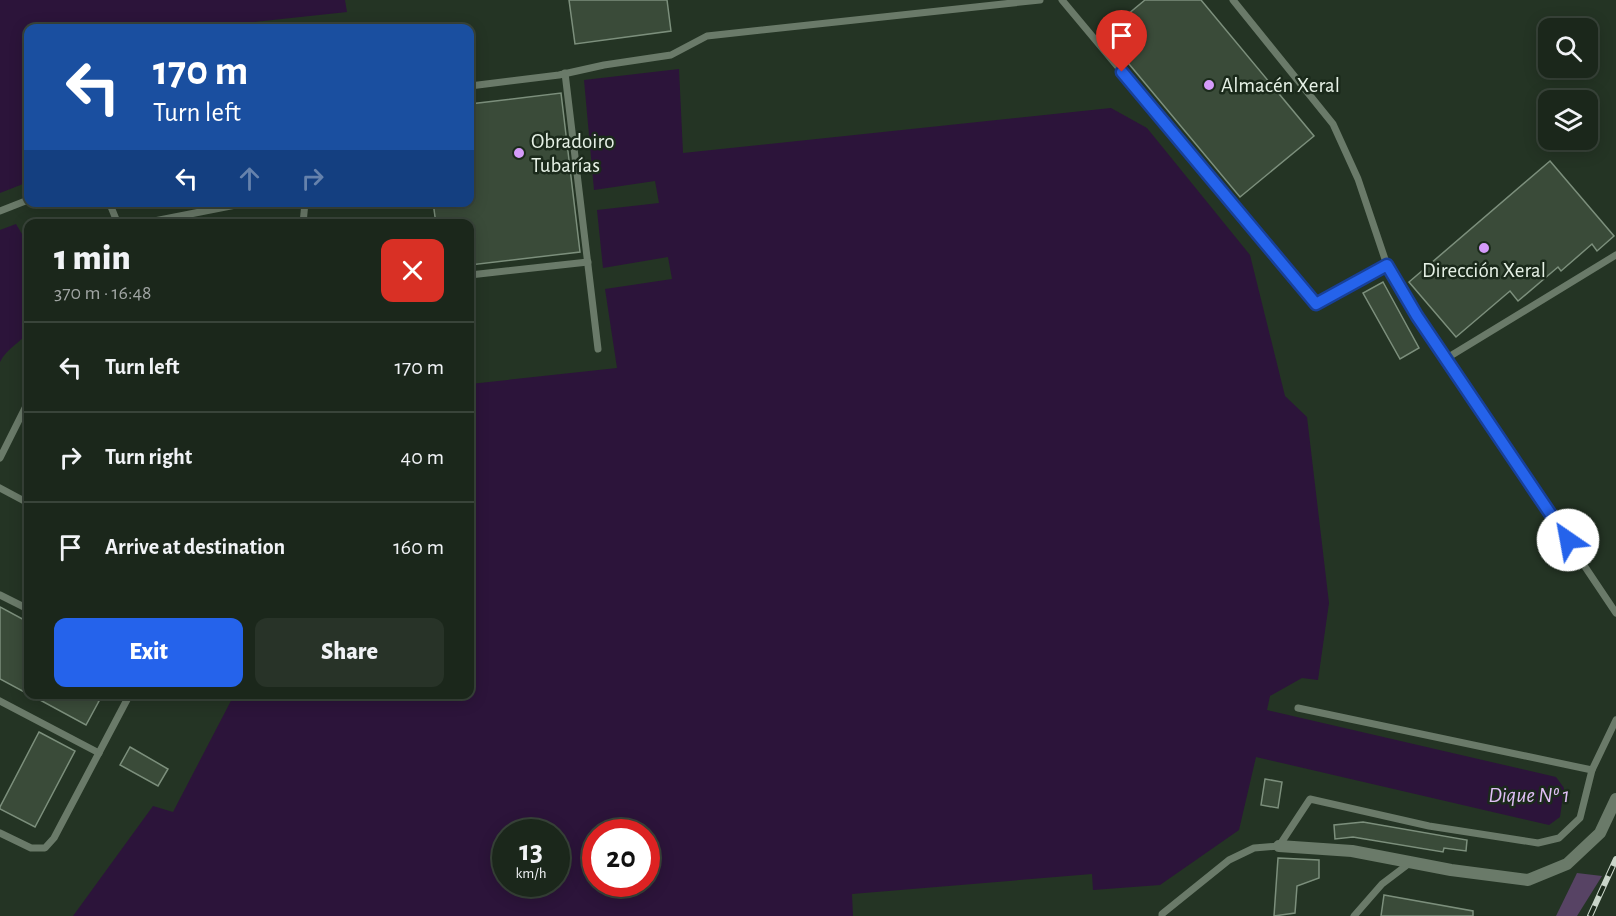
<!DOCTYPE html>
<html lang="en">
<head>
<meta charset="utf-8">
<style>
	:root { --surface:#1b271b; --page:#283328; --text:#f1f3f6; --muted:#a0a5a3; --line:#39443a; --accent:#2563eb }
	body { margin:0; font-family:"Alegreya Sans",sans-serif; background:var(--page); color:var(--text); height:100vh; display:flex; flex-direction:column; font-size:22px; white-space:nowrap }
	* { box-sizing:border-box; margin:0 }
	p { font-size:20px; color:var(--muted) }
	.icon { flex:none; width:33px; height:33px; fill:none; stroke:currentColor; stroke-width:2; stroke-linecap:round; stroke-linejoin:round }
	.map { position:relative; flex:1; overflow:hidden }
	.sheet { position:absolute; left:24px; top:219px; width:450px; height:480px; display:flex; flex-direction:column; background:var(--surface); border-radius:12px; box-shadow:0 3px 15px #0003,0 0 0 2px var(--line) }
	.sheet>* { flex:none }
	.hud { position:absolute; left:24px; top:24px; width:450px; height:183px; border-radius:12px; box-shadow:0 3px 15px #0003,0 0 0 2px var(--line); background:#1a4fa0; color:#fff; overflow:hidden }
	.fabs { position:absolute; left:1538px; top:18px; display:grid; gap:12px }
	.fabs a { display:grid; place-items:center; width:60px; height:60px; border-radius:12px; background:var(--surface); box-shadow:0 3px 15px #0003,0 0 0 2px var(--line); font-size:30px }
	.speed { position:absolute; left:492px; top:819px; display:flex; gap:12px; font-size:30px; font-weight:700; text-align:center }
	.speed>* { display:grid; place-content:center; width:78px; height:78px; border-radius:50%; background:var(--surface); box-shadow:0 3px 15px #0003,0 0 0 2px var(--line); line-height:1 }
	.speed small { font-size:15px; font-weight:400 }
	.speed .limit { border:9px solid #d22; background:#fff; color:#111 }
	.pin { position:absolute; display:grid; place-items:center; width:51px; height:51px; color:#fff; margin:-62px -26px; border-radius:50% 50% 50% 0; rotate:-45deg; box-shadow:0 0 6px #0007 }
	.pin .icon { rotate:45deg }
	.me { position:absolute; width:66px; margin:-33px; rotate:327deg; stroke-linejoin:round; filter:drop-shadow(0 0 4px #0008) }
	.turn { display:flex; align-items:center; gap:21px; height:126px; padding:0 30px; font-size:27px }
	.turn .icon { width:78px; height:78px; stroke-width:2.5 }
	.turn b { display:block; font-size:42px; line-height:51px }
	.lanes { display:flex; align-items:center; height:57px; padding:0 30px; background:#0003; justify-content:center; gap:30px; direction:ltr }
	.lanes .off { opacity:.35 }
	.round { display:grid; place-items:center; flex:none; width:63px; height:63px; border-radius:12px; background:var(--page) }
	.headline { display:flex; align-items:center; justify-content:space-between; height:102px; padding:0 30px }
	h1 { font-size:36px; font-weight:800; line-height:45px }
	.button { display:flex; gap:12px; margin-top:auto; padding:12px 30px }
	.button a { flex:1; height:69px; border-radius:12px; background:var(--accent); color:#fff; font-size:24px; font-weight:800; line-height:69px; text-align:center }
	.button a+a { background:var(--page); color:var(--text) }
	ul { padding:0; list-style:none }
	li { display:flex; align-items:center; gap:18px; height:90px; padding:0 30px; border-top:2px solid var(--line) }
	li div { flex:1 }
	li b { display:block; font-size:22px }
	li em { font-style:normal }
	.map>svg:first-child { display:block }
</style>
</head>
<body>
<div class="map">
<svg width="1616" height="916" viewBox="0 0 1616 916">
	<rect width="100%" height="100%" fill="#243424"/>
	<path fill="#574364" d="M1577,873L1602,876L1577,916H1556Z"/>
	<g fill="#2c143a" fill-rule="evenodd">
		<path d="M0,0H345L347,12L198,28H28V182L0,193Z"/>
		<path d="M679,69L683,153L1111,108L1147,128L1250,255L1285,396L1307,417L1329,603L1318,680L1302,678L1270,696L1267,710L1556,777L1564,788L1560,817L1549,825L1256,757L1239,830L1160,885L1093,890L1092,874L852,894L853,916H73L153,806L173,812L234,695L470,694V384L617,368L605,289L672,279L668,257L603,268L597,210L659,203L655,181L594,190L584,80ZM506,832H556V884H506ZM596,832H646V884H596Z"/>
		<path d="M16,224L28,244V332C20,343 6,349 0,362V230Z"/>
	</g>
	<g fill="#3a4b39" stroke="#7c8f7c" stroke-width="1.5">
		<path d="M569,0H667L671,31L575,44Z"/>
		<path d="M1145,0H1201L1314,136L1240,197L1104,34Z"/>
		<path d="M561,93L580,252L470,265V224H436L433,202H470V104Z"/>
		<path d="M1550,161L1614,236L1597,251L1592,244L1561,271L1558,267L1518,301L1510,291L1456,337L1409,282Z"/>
		<path d="M1383,282L1419,348L1400,359L1363,293Z"/>
		<path d="M0,607L28,622V694L0,679Z"/>
		<path d="M29,694H86L99,701L86,725Z"/>
		<path d="M39,732L75,751L35,827L0,809V807Z"/>
		<path d="M130,747L168,769L158,786L120,765Z"/>
		<path d="M1265,779L1282,782L1278,808L1261,805Z"/>
		<path d="M1363,822L1467,840L1466,851L1444,848L1443,852L1353,837L1335,839L1334,825Z"/>
		<path d="M1278,858L1319,860V878L1297,886L1295,913L1274,916Z"/>
		<path d="M1384,895L1473,911V916H1381Z"/>
	</g>
	<g fill="none" stroke-linecap="round" stroke-linejoin="round">
		<g stroke="#6a7a69" stroke-width="7">
			<path d="M1062,0L1316,304L1387,265"/>
			<path d="M1233,0L1333,124L1358,179L1387,265L1417,316L1447,358"/>
			<path d="M565,73L598,349"/>
			<path d="M470,86L559,75L604,65L671,55L707,36L1040,0"/>
			<path d="M109,202L118,224"/>
			<path d="M0,211L28,200"/>
			<path d="M139,224L251,202"/>
			<path d="M303,224L305,202"/>
			<path d="M1616,255L1447,358L1490,425L1616,613"/>
			<path d="M470,275L588,262"/>
			<path d="M0,458L28,402"/>
			<path d="M0,488L28,503"/>
			<path d="M0,595L28,609"/>
			<path d="M0,701L99,753"/>
			<path d="M1298,708L1592,770"/>
			<path d="M0,833L31,848H45L54,838L130,694"/>
			<path d="M1162,916V914L1229,860L1254,848L1279,846L1310,799L1429,826L1538,843L1559,838L1580,818L1592,770L1616,720"/>
			<path d="M1354,916L1382,884L1411,862"/>
		</g>
		<path stroke="#6a7a69" stroke-width="12" d="M1279,846L1352,851L1451,870L1528,880L1567,864L1600,833L1616,799"/>
		<defs>
			<path id="rail" d="M1590,916L1616,859"/>
		</defs>
		<use href="#rail" stroke="#c9d5c9" stroke-width="6"/>
		<use href="#rail" stroke="#1b2a1b" stroke-width="4" stroke-dasharray="11" stroke-linecap="butt"/>
	</g>
	<g fill="none" stroke-linecap="round" stroke-linejoin="round">
		<defs>
			<path id="route" d="M1122,72L1316,304L1387,265L1417,316L1568,540"/>
		</defs>
		<use href="#route" stroke="#184099" stroke-width="15"/>
		<use href="#route" stroke="#2563eb" stroke-width="10"/>
	</g>
	<g fill="#d59bfa" stroke="#1b2a1b" stroke-width="2">
		<circle cx="1209" cy="85" r="6"/>
		<circle cx="519" cy="153" r="6"/>
		<circle cx="1484" cy="248" r="6"/>
	</g>
	<g text-anchor="middle" dominant-baseline="central" stroke-width="5" stroke-linejoin="round" paint-order="stroke">
		<g font-size="21" fill="#e6f1e6" stroke="#1b2a1b" text-anchor="start">
			<text x="1221" y="85">Almacén Xeral</text>
			<text x="531" y="141">Obradoiro<tspan x="531" dy="24">Tubarías</tspan></text>
			<text x="1484" y="270" text-anchor="middle">Dirección Xeral</text>
		</g>
		<g font-size="22" font-style="italic" fill="#e1c0f7" stroke="#1b2a1b">
			<text x="1529" y="795">Dique Nº 1</text>
		</g>
	</g>
</svg>
<div class="fabs">
<a><svg class="icon" aria-label="search" viewBox="0 0 24 24"><circle cx="10" cy="10" r="6"/><path d="M15 15l6 6"/></svg></a>
<a><svg class="icon" aria-label="layers" viewBox="0 0 24 24"><path d="M12 4l9 5-9 5-9-5zM3 14l9 5 9-5"/></svg></a>
</div>
<div class="speed"><div>13<small>km/h</small></div><div class="limit">20</div></div>
<div class="pin" style="left:1122px;top:72px;background:#d93025"><svg class="icon" aria-label="arrive" viewBox="0 0 24 24"><path d="M6 21V4h12l-3 4 3 4H6"/></svg></div>
<svg class="me" style="left:1568px;top:540px" viewBox="-20 -20 40 40"><circle r="19" fill="#fff"/><path d="M0-13L10 11 0 6-10 11z" fill="#2563eb"/></svg>
<div class="hud">
<div class="turn"><svg class="icon" aria-label="left" viewBox="0 0 24 24"><path d="M17 20v-9H6M10 6l-5 5 5 5"/></svg><div><b>170 m</b>Turn left</div></div>
<div class="lanes"><svg class="icon" aria-label="left" viewBox="0 0 24 24"><path d="M17 20v-9H6M10 6l-5 5 5 5"/></svg><svg class="icon off" aria-label="ahead" viewBox="0 0 24 24"><path d="M12 20V5M6 11l6-6 6 6"/></svg><svg class="icon off" aria-label="right" viewBox="0 0 24 24"><path d="M7 20v-9h11M14 6l5 5-5 5"/></svg></div>
</div>
<section class="sheet">
<div class="headline"><div><h1>1 min</h1><p>370 m · 16:48</p></div><a class="round" style="background:#d93025;color:#fff"><svg class="icon" aria-label="close" viewBox="0 0 24 24"><path d="M6 6l12 12M18 6L6 18"/></svg></a></div>
<ul>
<li><svg class="icon" aria-label="left" viewBox="0 0 24 24"><path d="M17 20v-9H6M10 6l-5 5 5 5"/></svg><div><b>Turn left</b></div><em>170 m</em></li>
<li><svg class="icon" aria-label="right" viewBox="0 0 24 24"><path d="M7 20v-9h11M14 6l5 5-5 5"/></svg><div><b>Turn right</b></div><em>40 m</em></li>
<li><svg class="icon" aria-label="arrive" viewBox="0 0 24 24"><path d="M6 21V4h12l-3 4 3 4H6"/></svg><div><b>Arrive at destination</b></div><em>160 m</em></li>
</ul>
<div class="button"><a>Exit</a><a>Share</a></div>
</section>
</div>
</body>
</html>
